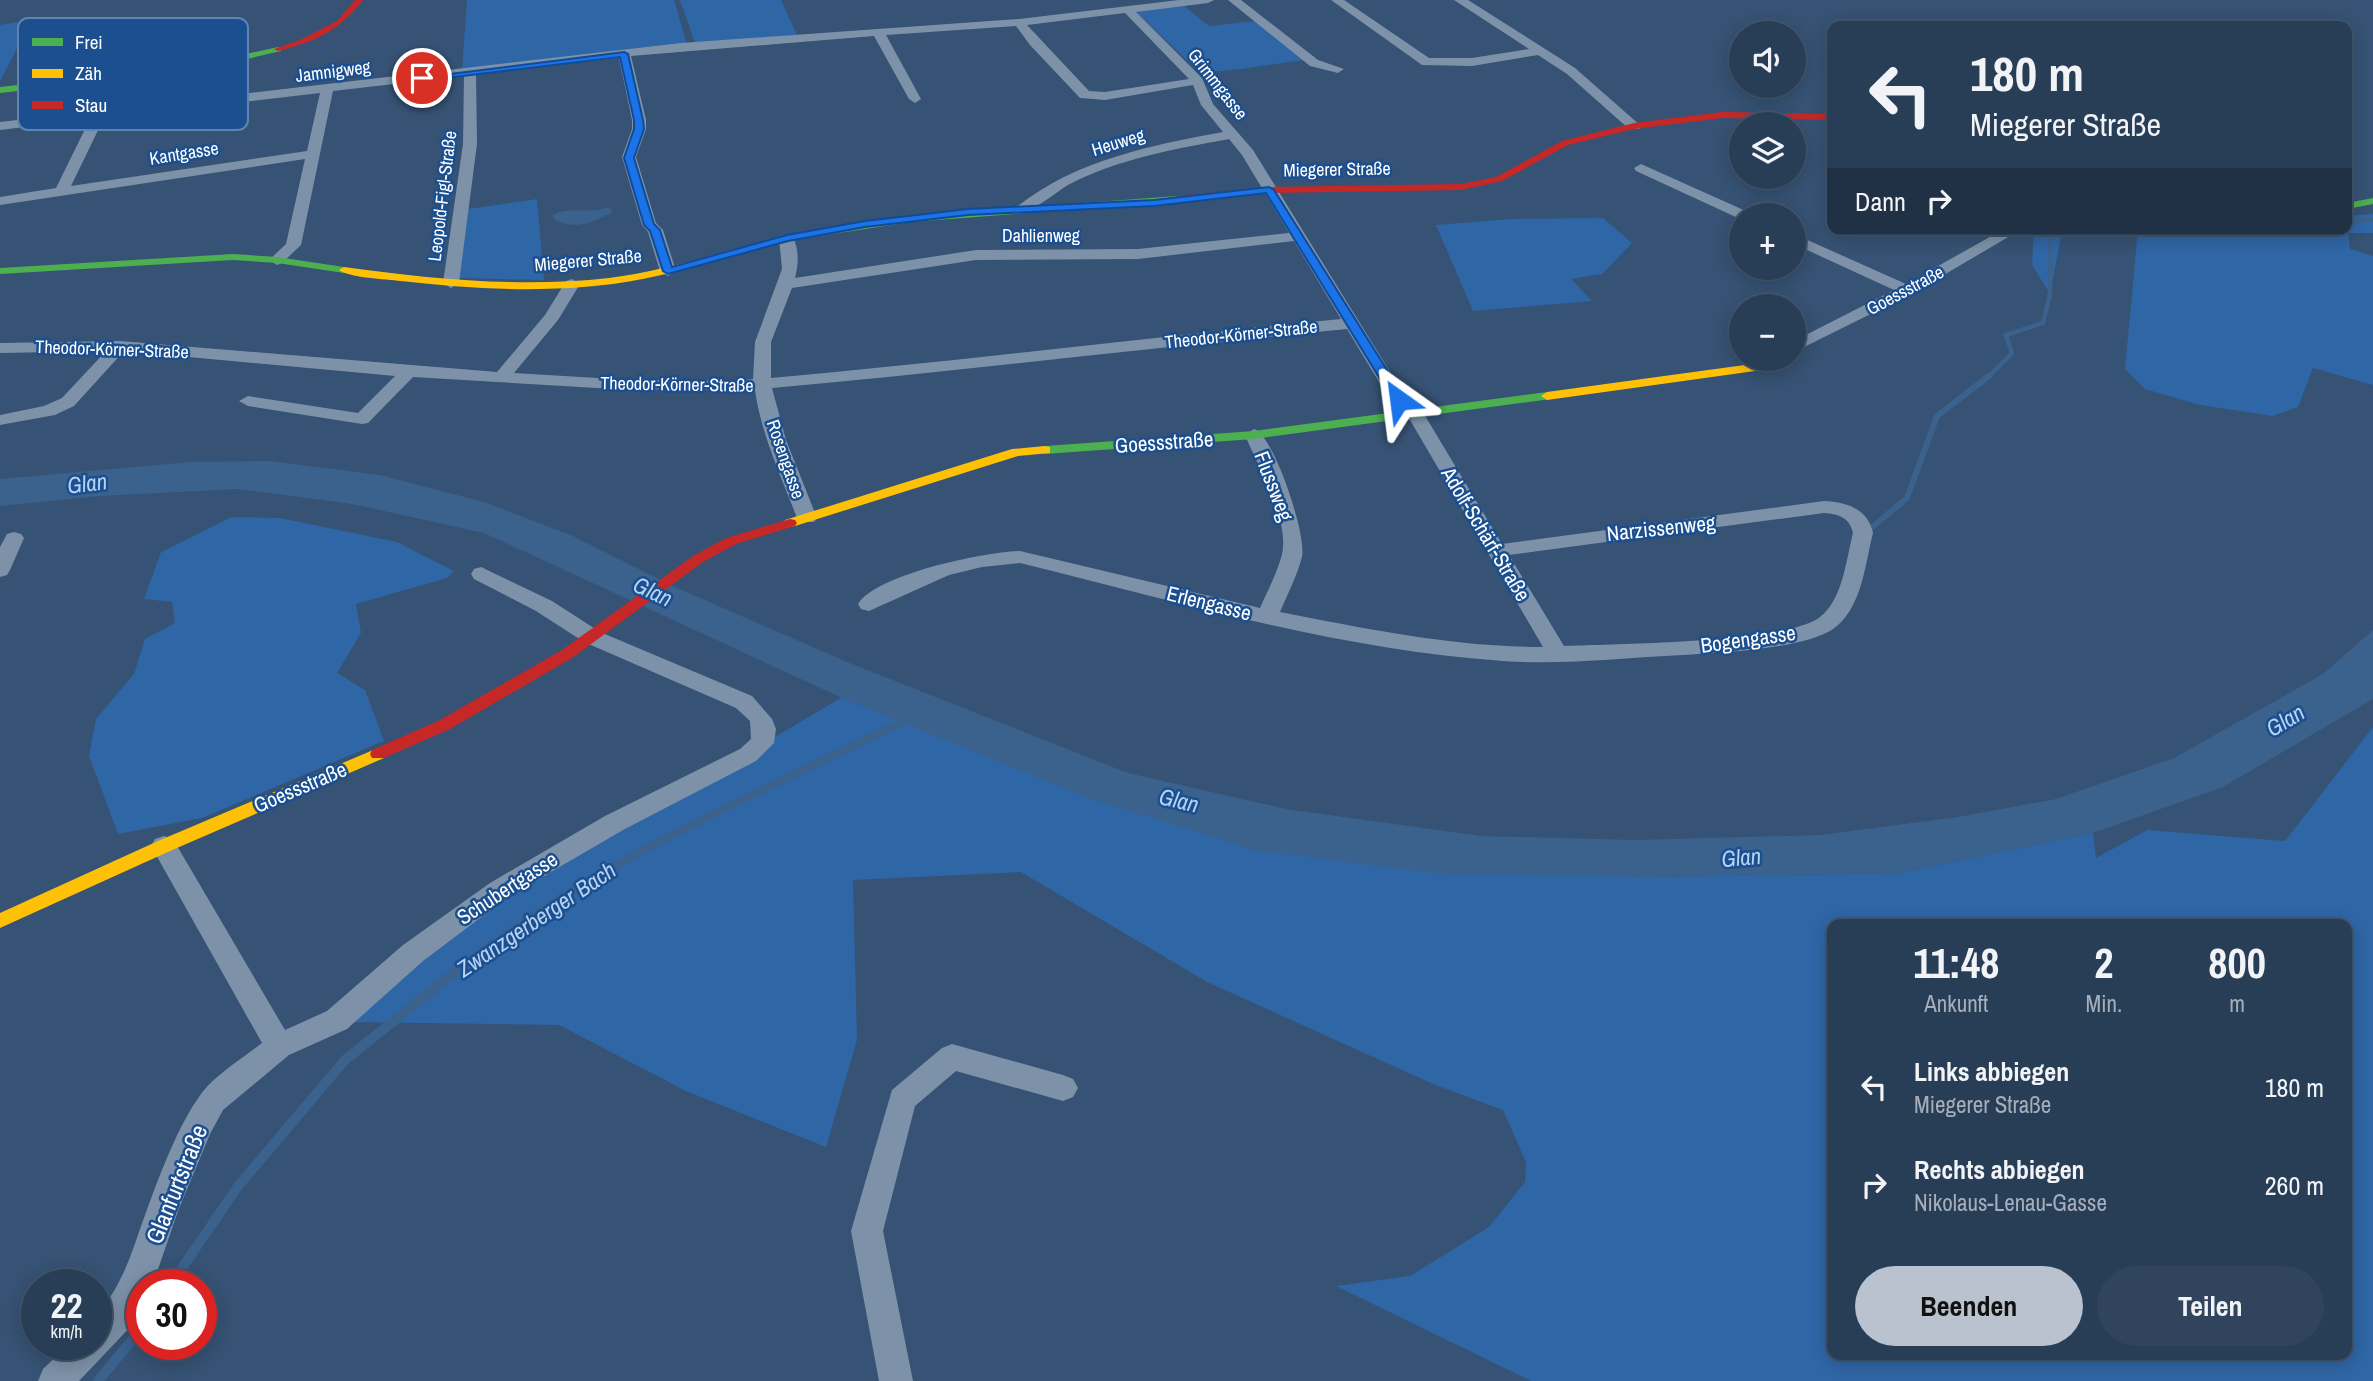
<!DOCTYPE html>
<html lang="de">
<head>
<meta charset="utf-8">
<style>
	:root { --surface:#283e57; --page:#30455d; --text:#f1f3f6; --muted:#a5aeba; --line:#44576d; --accent:#b9c2ce }
	body { margin:0; font-family:"Archivo Narrow",sans-serif; background:var(--page); color:var(--text); height:100vh; display:flex; flex-direction:column; font-size:26px; white-space:nowrap }
	* { box-sizing:border-box; margin:0 }
	p { font-size:23px; color:var(--muted) }
	.icon { flex:none; width:38px; height:38px; fill:none; stroke:currentColor; stroke-width:2; stroke-linecap:round; stroke-linejoin:round }
	.map { position:relative; flex:1; overflow:hidden }
	.panel { position:absolute; left:1827px; top:919px; width:525px; height:441px; display:flex; flex-direction:column; background:var(--surface); border-radius:14px; box-shadow:0 4px 18px #0003,0 0 0 2px var(--line) }
	.panel>* { flex:none }
	.top-card { position:absolute; left:1827px; top:21px; width:525px; height:214px; border-radius:14px; box-shadow:0 4px 18px #0003,0 0 0 2px var(--line); background:#283e57; color:var(--text); overflow:hidden }
	.controls { position:absolute; left:1729px; top:21px; display:grid; gap:14px }
	.controls a { display:grid; place-items:center; width:77px; height:77px; border-radius:50%; background:var(--surface); box-shadow:0 4px 18px #0003,0 0 0 2px var(--line); font-size:35px }
	.speed { position:absolute; left:21px; top:1269px; display:flex; gap:14px; font-size:35px; font-weight:700; text-align:center }
	.speed>* { display:grid; place-content:center; width:91px; height:91px; border-radius:50%; background:var(--surface); box-shadow:0 4px 18px #0003,0 0 0 2px var(--line); line-height:1 }
	.speed small { font-size:18px; font-weight:400 }
	.speed .limit { border:10px solid #d22; background:#fff; color:#111 }
	.pin { position:absolute; display:grid; place-items:center; width:60px; height:60px; color:#fff; margin:-30px; border:4px solid #fff; border-radius:50%; box-shadow:0 2px 7px #0007 }
	.me { position:absolute; width:77px; margin:-38px; rotate:329deg; stroke-linejoin:round; filter:drop-shadow(0 0 5px #0008) }
	.turn { display:flex; align-items:center; gap:24px; height:147px; padding:0 28px; font-size:32px }
	.turn .icon { width:91px; height:91px; stroke-width:2.5 }
	.turn b { display:block; font-size:49px; line-height:60px }
	.then { display:flex; align-items:center; height:66px; padding:0 28px; background:#0003; gap:14px; font-size:26px }
	.eta { display:flex; justify-content:space-evenly; align-items:center; height:119px; text-align:center }
	.eta b { font-size:42px; font-weight:700; line-height:49px }
	.button { display:flex; gap:14px; margin-top:auto; padding:14px 28px }
	.button a { flex:1; height:80px; border-radius:42px; background:var(--accent); color:#111; font-size:28px; font-weight:700; line-height:80px; text-align:center }
	.button a+a { background:var(--page); color:var(--text) }
	ul { padding:0; list-style:none }
	li { display:flex; align-items:center; gap:21px; height:98px; padding:0 28px }
	li div { flex:1 }
	li b { display:block; font-size:26px }
	li em { font-style:normal }
	.map>svg:first-child { display:block }
</style>
</head>
<body>
<div class="map">
<svg width="2373" height="1381" viewBox="0 0 2373 1381">
	<rect width="100%" height="100%" fill="#365274"/>
	<g fill="#2f66a5" fill-rule="evenodd">
		<path d="M467,0H674L687,44L462,70Z"/>
		<path d="M680,0H781L797,35L695,43Z"/>
		<path d="M1183,5L1209,26L1256,21L1305,60C1270,64 1235,72 1199,72L1137,13L1140,9Z"/>
		<path d="M18,22L23,24L17,41H21L0,81V25Z"/>
		<path d="M537,199L544,280L459,278L468,209Z"/>
		<path d="M2373,214V233H2348L2350,249L2373,256V385L2313,368L2298,407L2273,416L2200,405L2145,389L2125,369L2138,229H2347V216Z"/>
		<path d="M1603,218L1632,243L1602,274L1571,279L1592,301L1473,311L1436,225L1510,219Z"/>
		<path d="M2034,229L2062,231L2050,294L2032,265Z"/>
		<path d="M231,517L280,518L397,542L454,571L447,578L356,604L361,633L337,673L365,690L384,741L202,818L118,834L89,756L96,719L134,674L145,639L175,623L172,602L144,599L161,552Z"/>
		<path d="M851,692L1006,752L1486,871L1651,877L1898,873L2093,833L2096,858L2147,830L2285,841L2373,727V1381H1531L1336,1286L1410,1276L1489,1227L1525,1182L1526,1162L1503,1110L1433,1084L1207,982L1021,872L853,880L857,1040L826,1147L686,1091L559,1025L349,1022L491,904ZM1832,924H2347V1354H1832Z"/>
	</g>
	<g fill="#3b618d">
		<path d="M608,207L612,210L611,213C593,222 573,232 553,218V215C571,205 589,215 608,207Z"/>
		<path d="M270,461L380,475L484,502L573,536L677,588L852,664L1128,773L1286,809L1481,836L1636,840L1820,835L1958,817L2056,799L2174,758L2323,674L2373,630V699L2223,787L2093,833L1898,873L1651,877L1433,873L1254,850L1086,797L842,698L484,533L352,504L238,489L100,496L0,506V479L190,462Z"/>
	</g>
	<g fill="none" stroke-linecap="round" stroke-linejoin="round">
		<g stroke="#3b618d" stroke-width="4.5">
			<path d="M2347,221L2373,220"/>
			<path d="M1987,378L2012,353L2006,335L2043,323L2050,294L2051,229"/>
		</g>
		<path stroke="#3b618d" stroke-width="6" d="M1870,529L1907,498L1937,416L1989,376"/>
		<path stroke="#3b618d" stroke-width="8" d="M458,970C590,864 759,793 910,718"/>
		<g stroke="#3b618d" stroke-width="10">
			<path d="M171,1284L239,1185L345,1060L460,968"/>
			<path d="M98,1381L142,1328"/>
		</g>
		<g fill="#7d92a8" fill-rule="evenodd">
			<path d="M1179,0H1214L1208,3L1136,12L1202,78L1213,104L1253,150L1413,409L1421,410L1424,414L1502,544L1824,501C1847,502 1868,509 1873,533C1865,564 1862,609 1833,629C1803,649 1720,653 1683,655C1623,658 1562,665 1503,661C1339,650 1179,602 1020,563L982,567L949,575L869,611L861,609L858,604C877,574 985,552 1020,551L1260,608C1267,592 1276,575 1281,558C1292,523 1258,467 1245,435L1254,429C1273,434 1307,535 1302,557C1297,576 1287,595 1280,612C1367,629 1454,647 1543,647L1410,420L1402,419L1399,415L1347,329C1155,347 964,371 772,388L786,440L817,518L814,522H800L797,518C781,476 761,434 755,390L614,389L413,377L368,423L362,424L248,406L239,401L248,396L358,413L395,376L124,351L74,406L55,415L0,425V415L44,406L62,398L106,351L0,353V343L120,341L497,372L545,315L566,281L572,279L580,284L558,320L514,373L614,379L736,381L753,379L755,342L782,269L779,238L782,235H792C799,248 799,263 795,278L976,250L1138,249L1289,233L1242,155L1229,139C1175,149 1117,159 1068,185C1056,192 1030,215 1018,212L1016,209L1018,206C1076,160 1152,145 1223,132L1201,105L1193,85L1105,100L1080,98L1030,45L1016,26L886,35L921,99L915,103L909,99L874,36L631,56L646,120V129L636,157L656,223L663,230L676,271L668,276L660,271L648,232L642,225L622,157L632,129V120L619,58L476,74L477,144L459,283L451,288L443,283L463,144L464,76L333,91L301,245L282,263L277,265L269,260L286,244L305,159L0,205V197L56,188L90,119L0,130V122L681,43L1019,19ZM1125,13L1189,79L1105,92L1089,91L1027,25ZM320,93L307,151L71,186L104,118ZM1294,241L1341,319C1151,337 961,361 771,378V342L792,288L976,260L1138,259ZM1824,513C1839,514 1850,518 1853,533C1846,560 1843,599 1820,617C1788,643 1613,644 1564,646L1509,555Z"/>
			<path d="M1228,0H1241L1318,60L1344,69L1338,73L1310,66Z"/>
			<path d="M1331,0H1344L1429,58H1472L1529,49L1454,0H1468L1575,68L1641,126L1639,129H1629L1567,74L1538,55L1472,66L1422,65Z"/>
			<path d="M1641,164L1748,212L1750,215L1738,218L1636,171L1634,168Z"/>
			<path d="M2004,229H2022L1913,293L1794,352V341L1894,290L1794,244V234L1906,284Z"/>
			<path d="M14,532L21,534L24,538L10,570L7,575L0,577V547L7,534Z"/>
			<path d="M481,567L552,601L600,632L752,696L772,719L776,729L774,743L756,761L623,830L508,897L423,961L347,1029L289,1055L223,1110L210,1134L178,1211L153,1284H142V1309L135,1322L79,1381H38L43,1369L69,1344H96V1315C123,1286 132,1251 145,1215C159,1177 177,1127 201,1094C214,1076 244,1057 262,1043L151,846L155,839L164,836L173,839L285,1030L327,1011L403,945L490,883L605,816L740,749L751,739L750,721L736,708L584,642L536,611L474,579L471,574L474,569Z"/>
			<path d="M952,1044L1063,1075L1073,1079L1078,1088L1073,1097L1063,1101L956,1071L915,1106L883,1231L913,1381H879L851,1231L892,1090L942,1048Z"/>
		</g>
		<g fill="#4caf50" fill-rule="evenodd">
			<path d="M278,47H281V51L196,71L0,93V87L196,65Z"/>
			<path d="M1177,196L1182,199L1181,201L911,222L806,238L754,250L749,247L806,232L911,216Z"/>
			<path d="M2373,198V204L2347,209V203Z"/>
			<path d="M233,254L277,257L344,267L349,270L344,273L277,263L233,260L0,274V268Z"/>
			<path d="M1547,392L1553,396L1551,399L1254,439L1045,454L1039,450L1045,446L1254,431Z"/>
		</g>
		<g fill="#ffc107" fill-rule="evenodd">
			<path d="M754,244L758,245V249C710,263 662,277 613,284C544,293 470,289 401,281C385,279 350,278 339,270L344,267C431,279 521,288 609,278C659,272 706,256 754,244Z"/>
			<path d="M1764,359H1779L1755,371L1547,400L1541,396L1547,392L1752,364Z"/>
			<path d="M1045,446L1050,447V453L1018,456L795,526L790,527L783,523L785,520L1012,449Z"/>
			<path d="M378,748L384,750L386,754L384,758L170,851L0,928V913L158,841Z"/>
		</g>
		<g fill="#c62828" fill-rule="evenodd">
			<path d="M355,0H363C338,32 316,41 278,51L274,49L300,40L337,21Z"/>
			<path d="M1722,112L1832,114V120L1722,118L1634,129L1568,145L1502,181L1461,190L1269,193L1177,202L1172,199L1177,196L1269,187L1461,184L1496,177L1562,141L1634,123Z"/>
			<path d="M790,519L795,520L797,523L795,526L736,544L703,562L572,658L450,729L384,758H372L370,754L372,750L438,721L562,650L693,556L726,538Z"/>
		</g>
	</g>
	<path fill="#1a73e8" stroke="#114b97" stroke-width="2" d="M624,52L628,54L643,120L644,129L634,158L654,224L660,230L672,267L787,235L865,221L968,209L1154,200L1269,187L1274,190L1406,400L1399,404L1393,400L1266,193L1154,206L968,215L865,227L788,241L668,274L663,271L650,231L644,225L624,158L634,129V120L620,57L422,81L418,78Z"/>
	<g text-anchor="middle" dominant-baseline="central" stroke-width="5" stroke-linejoin="round" paint-order="stroke">
		<g font-size="18" fill="#fff" stroke="#1b4f8f">
			<text transform="translate(333 71) rotate(-7)">Jamnigweg</text>
			<text transform="translate(1218 84) rotate(52)">Grimmgasse</text>
			<text transform="translate(1118 142) rotate(-17)">Heuweg</text>
			<text transform="translate(184 153) rotate(-9)">Kantgasse</text>
			<text transform="translate(1337 169) rotate(-1)">Miegerer Straße</text>
			<text transform="translate(442 196) rotate(-83)">Leopold-Figl-Straße</text>
			<text x="1041" y="235">Dahlienweg</text>
			<text transform="translate(588 260) rotate(-5)">Miegerer Straße</text>
			<text transform="translate(1905 290) rotate(-28)">Goessstraße</text>
			<text transform="translate(1241 334) rotate(-6)">Theodor-Körner-Straße</text>
			<text transform="translate(112 349) rotate(2)">Theodor-Körner-Straße</text>
			<text transform="translate(677 384) rotate(1)">Theodor-Körner-Straße</text>
			<text transform="translate(786 459) rotate(71)">Rosengasse</text>
		</g>
		<g font-size="21" fill="#fff" stroke="#1b4f8f">
			<text transform="translate(1164 442) rotate(-4)">Goessstraße</text>
			<text transform="translate(1274 486) rotate(69)">Flussweg</text>
			<text transform="translate(1661 528) rotate(-6)">Narzissenweg</text>
			<text transform="translate(1486 534) rotate(59)">Adolf-Schärf-Straße</text>
			<text transform="translate(1209 603) rotate(14)">Erlengasse</text>
			<text transform="translate(1748 639) rotate(-8)">Bogengasse</text>
			<text transform="translate(300 787) rotate(-23)">Goessstraße</text>
			<text transform="translate(507 888) rotate(-33)">Schubertgasse</text>
		</g>
		<g font-size="23" font-style="italic" fill="#b5d3f5" stroke="#1b4f8f">
			<text transform="translate(87 483) rotate(-7)">Glan</text>
			<text transform="translate(653 591) rotate(25)">Glan</text>
			<text transform="translate(2285 720) rotate(-31)">Glan</text>
			<text transform="translate(1179 800) rotate(13)">Glan</text>
			<text transform="translate(1741 857) rotate(-5)">Glan</text>
			<text transform="translate(536 919) rotate(-34)">Zwanzgerberger Bach</text>
		</g>
		<g font-size="24" fill="#fff" stroke="#1b4f8f">
			<text transform="translate(176 1184) rotate(-68)">Glanfurtstraße</text>
		</g>
	</g>
	<rect x="18" y="18" width="230" height="112" rx="10" fill="#1b4f8f" stroke="#5f84b1" stroke-width="2"/>
	<rect x="32" y="38" width="31" height="8" fill="#4caf50"/>
	<rect x="32" y="69" width="31" height="9" fill="#ffc107"/>
	<rect x="32" y="101" width="31" height="8" fill="#c62828"/>
	<g font-size="19" fill="#fff">
		<text x="75" y="49">Frei</text>
		<text x="75" y="80">Zäh</text>
		<text x="75" y="112">Stau</text>
	</g>
</svg>
<div class="controls">
<a><svg class="icon" aria-label="sound" viewBox="0 0 24 24"><path d="M4 9h4l5-4v14l-5-4H4zM17 9q2 3 0 6"/></svg></a>
<a><svg class="icon" aria-label="layers" viewBox="0 0 24 24"><path d="M12 4l9 5-9 5-9-5zM3 14l9 5 9-5"/></svg></a>
<a>+</a>
<a>−</a>
</div>
<div class="speed"><div>22<small>km/h</small></div><div class="limit">30</div></div>
<div class="pin" style="left:422px;top:78px;background:#d93025"><svg class="icon" aria-label="arrive" viewBox="0 0 24 24"><path d="M6 21V4h12l-3 4 3 4H6"/></svg></div>
<svg class="me" style="left:1399px;top:400px" viewBox="-20 -20 40 40"><path d="M0-17L14 15 0 8-14 15z" fill="#1a73e8" stroke="#fff" stroke-width="4"/></svg>
<div class="top-card">
<div class="turn"><svg class="icon" aria-label="left" viewBox="0 0 24 24"><path d="M17 20v-9H6M10 6l-5 5 5 5"/></svg><div><b>180 m</b>Miegerer Straße</div></div>
<div class="then">Dann<svg class="icon" aria-label="right" viewBox="0 0 24 24"><path d="M7 20v-9h11M14 6l5 5-5 5"/></svg></div>
</div>
<section class="panel">
<div class="eta">
<div><b>11:48</b><p>Ankunft</p></div>
<div><b>2</b><p>Min.</p></div>
<div><b>800</b><p>m</p></div>
</div>
<ul>
<li><svg class="icon" aria-label="left" viewBox="0 0 24 24"><path d="M17 20v-9H6M10 6l-5 5 5 5"/></svg><div><b>Links abbiegen</b><p>Miegerer Straße</p></div><em>180 m</em></li>
<li><svg class="icon" aria-label="right" viewBox="0 0 24 24"><path d="M7 20v-9h11M14 6l5 5-5 5"/></svg><div><b>Rechts abbiegen</b><p>Nikolaus-Lenau-Gasse</p></div><em>260 m</em></li>
</ul>
<div class="button"><a>Beenden</a><a>Teilen</a></div>
</section>
</div>
</body>
</html>
